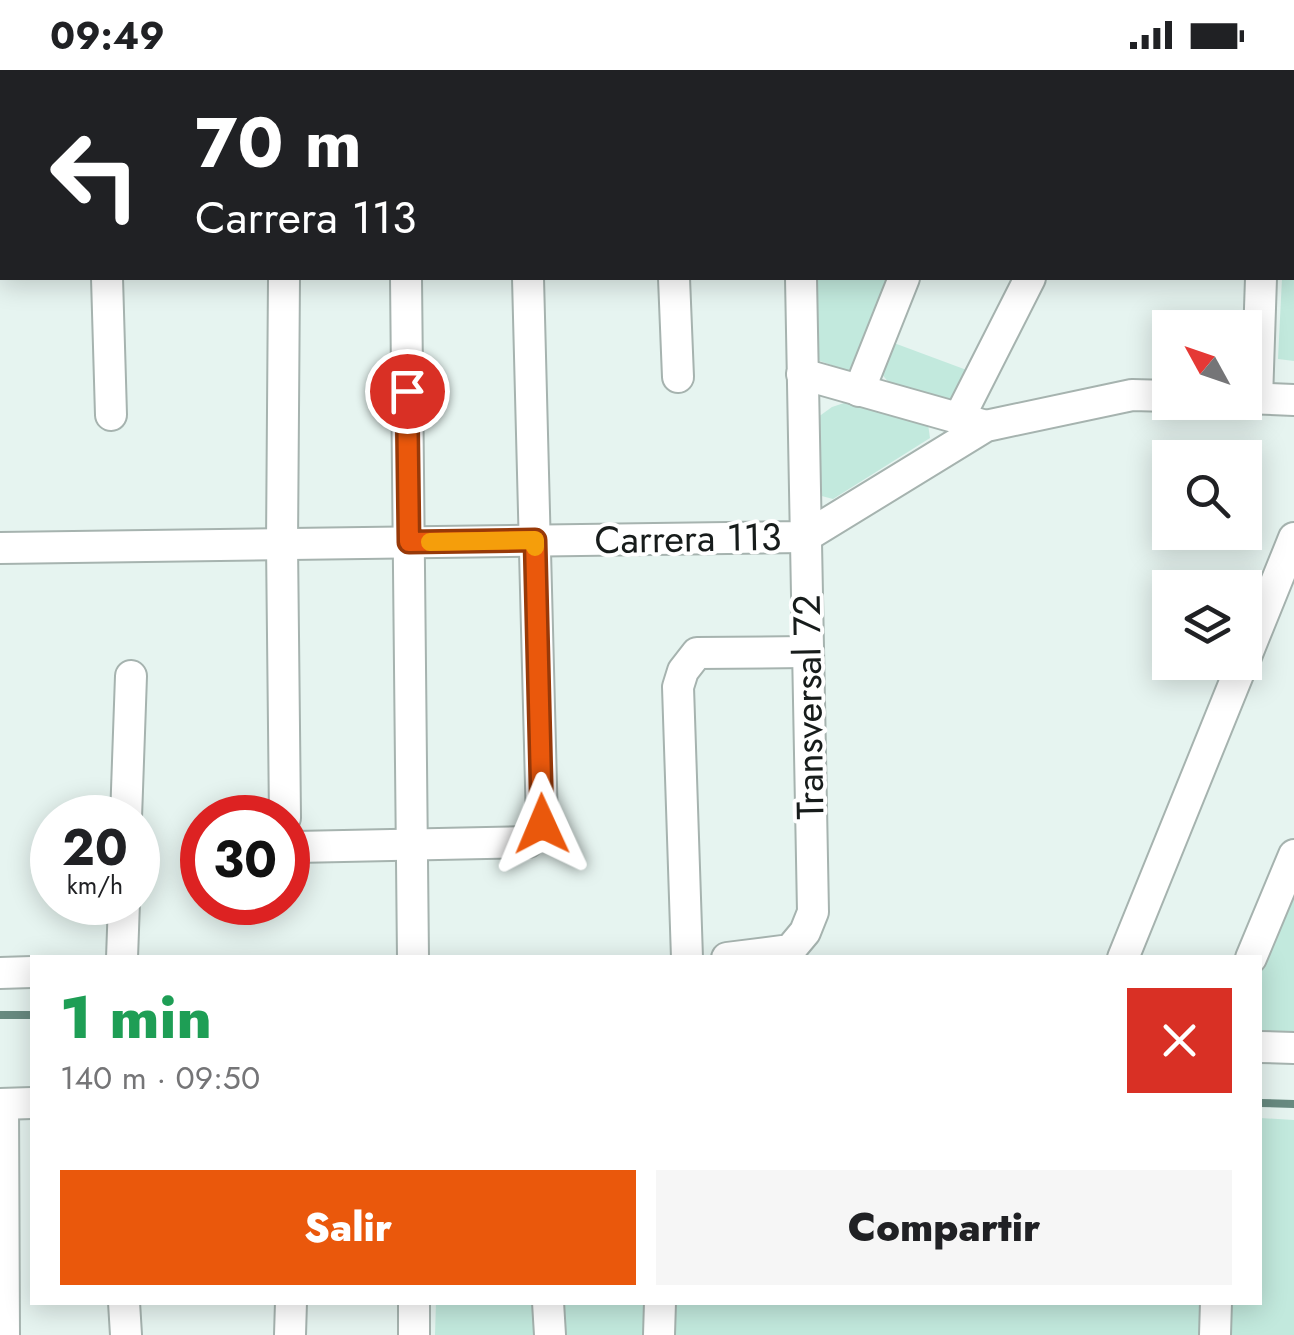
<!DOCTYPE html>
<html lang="es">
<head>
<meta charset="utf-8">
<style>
	:root { --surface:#fff; --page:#f6f6f6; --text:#202124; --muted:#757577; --accent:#ea580c }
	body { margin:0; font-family:Jost,sans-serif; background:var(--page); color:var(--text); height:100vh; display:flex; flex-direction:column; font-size:38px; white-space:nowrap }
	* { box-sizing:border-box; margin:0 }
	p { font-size:32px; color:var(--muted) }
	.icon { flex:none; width:55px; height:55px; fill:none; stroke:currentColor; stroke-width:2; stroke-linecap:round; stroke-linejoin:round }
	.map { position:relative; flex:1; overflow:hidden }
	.drawer { position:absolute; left:30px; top:885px; width:1232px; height:350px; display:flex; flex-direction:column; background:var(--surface); border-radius:0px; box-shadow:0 5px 25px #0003 }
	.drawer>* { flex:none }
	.guide { position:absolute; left:0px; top:0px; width:1295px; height:210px; box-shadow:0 5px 25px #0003; background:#202124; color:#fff; overflow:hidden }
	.needle { width:65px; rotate:310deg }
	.buttons { position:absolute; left:1152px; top:240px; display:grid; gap:20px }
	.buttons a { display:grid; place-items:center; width:110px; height:110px; border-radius:0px; background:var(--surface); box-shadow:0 5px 25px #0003; font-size:50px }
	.speed { position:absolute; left:30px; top:725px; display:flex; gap:20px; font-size:50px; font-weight:700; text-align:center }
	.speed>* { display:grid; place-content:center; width:130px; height:130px; border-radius:50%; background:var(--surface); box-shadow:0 5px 25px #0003; line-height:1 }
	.speed small { font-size:25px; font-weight:400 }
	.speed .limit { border:15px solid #d22; background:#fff; color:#111 }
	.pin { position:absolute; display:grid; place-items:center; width:85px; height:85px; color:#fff; margin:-42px; border:5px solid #fff; border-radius:50%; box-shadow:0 2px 10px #0007 }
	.me { position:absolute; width:110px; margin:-55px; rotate:359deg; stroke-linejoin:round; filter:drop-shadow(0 0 8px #0008) }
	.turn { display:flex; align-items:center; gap:35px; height:210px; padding:0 30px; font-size:45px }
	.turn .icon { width:130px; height:130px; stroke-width:2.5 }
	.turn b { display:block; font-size:70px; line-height:85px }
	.round { display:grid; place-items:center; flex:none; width:105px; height:105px; border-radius:0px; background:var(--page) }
	.overview { display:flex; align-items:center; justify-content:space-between; height:170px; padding:0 30px }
	h1 { font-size:60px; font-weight:800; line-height:75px; color:#1e9e55 }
	.cta { display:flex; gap:20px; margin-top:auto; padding:20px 30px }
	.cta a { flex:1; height:115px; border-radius:0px; background:var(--accent); color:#fff; font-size:40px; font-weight:800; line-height:115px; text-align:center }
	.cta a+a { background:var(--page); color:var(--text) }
	.status { display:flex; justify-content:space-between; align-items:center; height:70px; padding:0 50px; background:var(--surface); direction:ltr }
	.status svg { height:28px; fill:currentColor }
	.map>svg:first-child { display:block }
</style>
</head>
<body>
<div class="status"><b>09:49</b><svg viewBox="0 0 49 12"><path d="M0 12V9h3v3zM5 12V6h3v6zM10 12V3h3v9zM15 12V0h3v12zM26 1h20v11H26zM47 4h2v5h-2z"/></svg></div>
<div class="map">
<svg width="1294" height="1265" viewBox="0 0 1294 1265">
	<rect width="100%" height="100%" fill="#e6f4f0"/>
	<g fill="#c2e9dd">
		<path d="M1291,0H1294V291L1278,289L1282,208H1292Z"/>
		<path d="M808,208H894L857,304L820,291L808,273Z"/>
		<path d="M894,273L972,302L963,332L889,313L881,303Z"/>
		<path d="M853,330L928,354L930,368L833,429L814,424V350L832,337Z"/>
		<path d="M1294,819V962L1260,961V900Z"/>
		<path d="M1260,1048L1294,1050V1265H435L436,1232H1260Z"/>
	</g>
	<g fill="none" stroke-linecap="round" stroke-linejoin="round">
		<g stroke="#688a80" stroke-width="8">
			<path d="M0,945H32"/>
			<path d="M1260,1033L1294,1034"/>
		</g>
		<defs>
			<g id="minor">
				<path d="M404,0V2"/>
				<path d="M671,2V0"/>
				<path d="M984,2L985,0"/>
				<path d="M1272,2V0"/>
				<path d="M0,63H2"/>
				<path d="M107,208L111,345"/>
				<path d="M284,208L282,474L285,748"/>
				<path d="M406,208L413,888"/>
				<path d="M674,208L678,307"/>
				<path d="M802,304L986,356"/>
				<path d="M859,321L904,208"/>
				<path d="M1245,328L1294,330"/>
				<path d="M1257,329L1261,208"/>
				<path d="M959,348L1030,208"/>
				<path d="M0,478L805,467L986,356L1132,325L1170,326"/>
				<path d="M1245,589L1294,468"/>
				<path d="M126,748L131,606"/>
				<path d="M288,770L296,777L528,772L542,754L528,208"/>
				<path d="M122,888L124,832"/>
				<path d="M687,888L678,617L683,601L697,583L806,582"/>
				<path d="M727,888L790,880L805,862L813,842L801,208"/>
				<path d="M1123,888L1243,592"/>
				<path d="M1251,888L1294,785"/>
				<path d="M0,903L32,902"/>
				<path d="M1260,977L1294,978"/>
				<path d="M0,1034L32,1033"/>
				<path d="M3,1034L4,1265"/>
				<path d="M124,1232L126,1265"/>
				<path d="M414,1232V1265"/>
				<path d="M548,1232L550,1265"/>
				<path d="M290,1265L291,1232"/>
				<path d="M659,1265L660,1232"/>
				<path d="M1215,1265L1216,1232"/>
			</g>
		</defs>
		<use href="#minor" stroke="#a6b3af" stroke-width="34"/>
		<use href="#minor" stroke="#fff" stroke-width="30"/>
	</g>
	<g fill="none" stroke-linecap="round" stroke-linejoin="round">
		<defs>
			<path id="route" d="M407,321L409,472L535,470L542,754"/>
		</defs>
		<use href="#route" stroke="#983908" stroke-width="25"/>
		<use href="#route" stroke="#ea580c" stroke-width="18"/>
		<path stroke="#f59e0b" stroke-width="18" d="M430,472L535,470V477"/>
	</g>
	<g text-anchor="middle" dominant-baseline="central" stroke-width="8" stroke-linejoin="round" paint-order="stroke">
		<g font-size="38" fill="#171c1b" stroke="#fff">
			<text transform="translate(688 468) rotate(-1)">Carrera 113</text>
			<text transform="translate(808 637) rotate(-91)">Transversal 72</text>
		</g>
	</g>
</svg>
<div class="buttons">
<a><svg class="needle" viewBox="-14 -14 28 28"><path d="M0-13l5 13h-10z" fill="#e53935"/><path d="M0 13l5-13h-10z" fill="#757577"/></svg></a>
<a><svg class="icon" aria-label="search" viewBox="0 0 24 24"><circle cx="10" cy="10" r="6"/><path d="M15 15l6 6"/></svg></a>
<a><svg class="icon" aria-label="layers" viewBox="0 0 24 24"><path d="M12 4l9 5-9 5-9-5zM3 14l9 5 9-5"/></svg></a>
</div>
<div class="speed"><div>20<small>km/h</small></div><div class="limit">30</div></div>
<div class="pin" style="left:407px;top:321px;background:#d93025"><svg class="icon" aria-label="arrive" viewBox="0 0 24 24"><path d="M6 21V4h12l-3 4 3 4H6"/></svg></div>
<svg class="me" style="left:542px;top:754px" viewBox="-20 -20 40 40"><path d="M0-17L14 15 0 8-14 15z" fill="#ea580c" stroke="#fff" stroke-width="4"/></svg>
<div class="guide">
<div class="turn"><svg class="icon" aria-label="left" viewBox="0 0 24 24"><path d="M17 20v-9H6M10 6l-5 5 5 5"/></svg><div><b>70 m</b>Carrera 113</div></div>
</div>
<section class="drawer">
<div class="overview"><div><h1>1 min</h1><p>140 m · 09:50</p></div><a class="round" style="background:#d93025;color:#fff"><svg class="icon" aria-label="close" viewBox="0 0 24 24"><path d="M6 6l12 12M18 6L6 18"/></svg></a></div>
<div class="cta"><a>Salir</a><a>Compartir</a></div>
</section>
</div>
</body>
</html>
